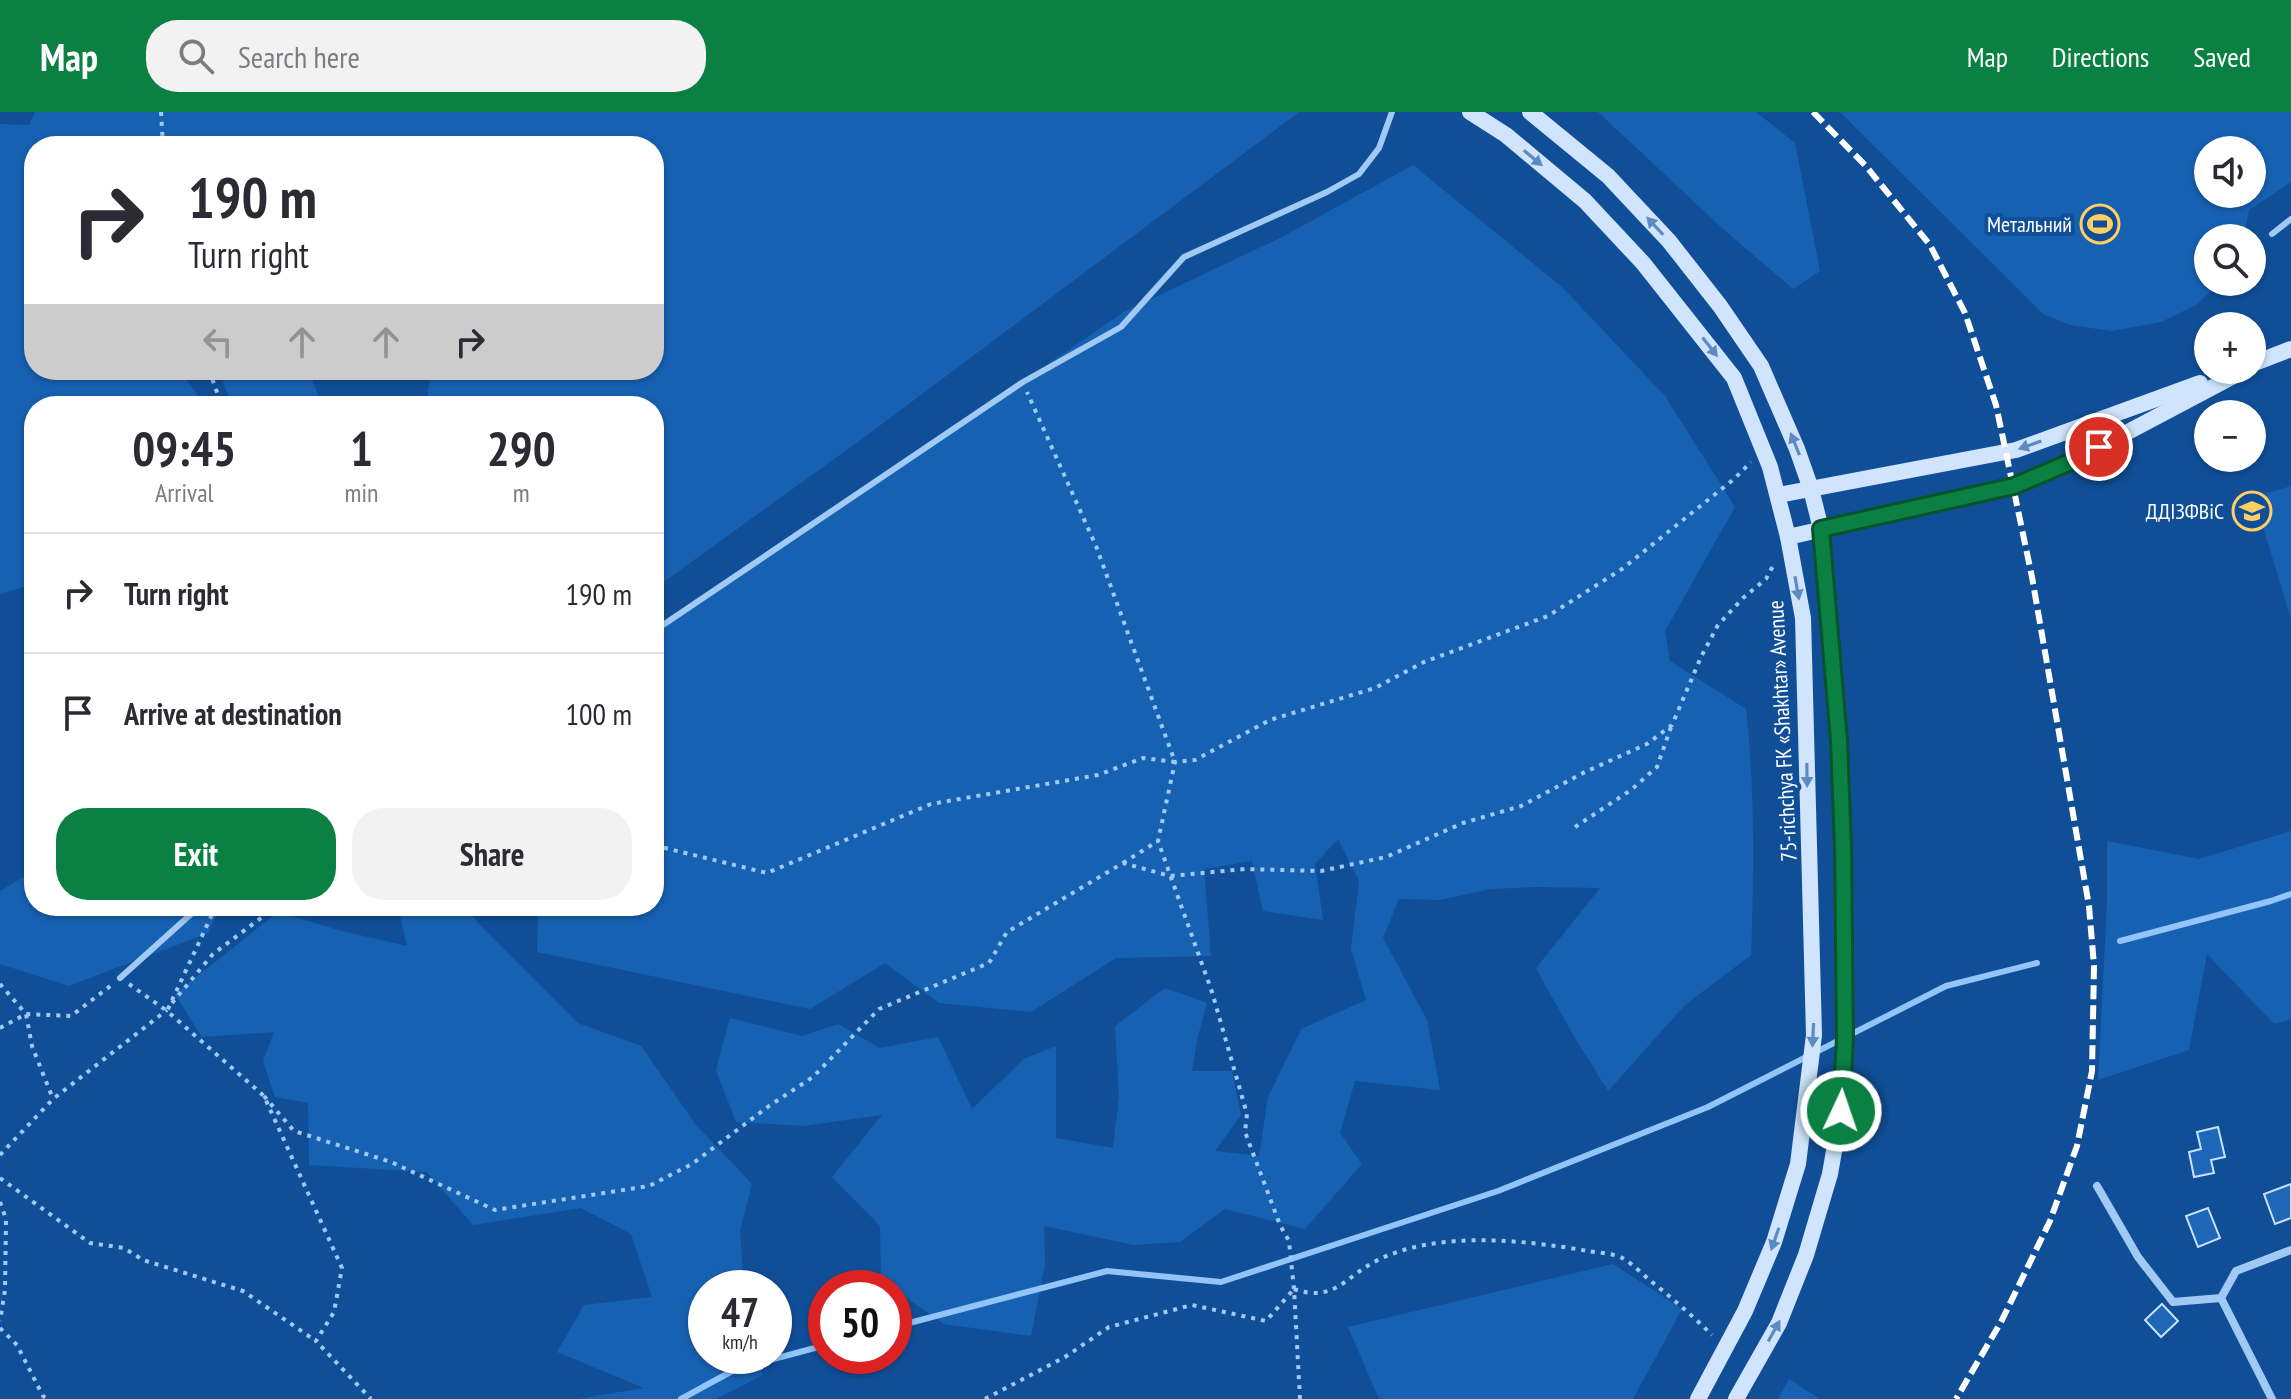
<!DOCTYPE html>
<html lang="en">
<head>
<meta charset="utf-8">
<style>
	:root { --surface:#fff; --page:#f2f2f3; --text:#2b2b33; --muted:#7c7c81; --line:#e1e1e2; --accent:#0b8043 }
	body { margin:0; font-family:"PT Sans Narrow",sans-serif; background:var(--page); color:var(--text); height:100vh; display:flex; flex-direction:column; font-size:30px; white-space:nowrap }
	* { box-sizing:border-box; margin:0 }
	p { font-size:26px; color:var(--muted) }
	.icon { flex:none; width:44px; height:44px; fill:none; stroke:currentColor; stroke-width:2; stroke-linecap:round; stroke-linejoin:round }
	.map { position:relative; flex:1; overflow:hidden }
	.side { position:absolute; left:24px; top:284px; width:640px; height:520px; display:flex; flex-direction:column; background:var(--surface); border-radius:32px; box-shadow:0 2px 6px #0004 }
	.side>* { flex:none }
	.banner { position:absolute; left:24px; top:24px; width:640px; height:244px; border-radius:32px; box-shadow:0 2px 6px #0004; background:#fff; color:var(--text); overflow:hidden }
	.buttons { position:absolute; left:2194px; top:24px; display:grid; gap:16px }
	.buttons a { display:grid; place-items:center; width:72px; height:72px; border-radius:50%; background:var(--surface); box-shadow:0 2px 6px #0004; font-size:40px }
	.speed { position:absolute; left:688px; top:1158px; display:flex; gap:16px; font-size:40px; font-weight:700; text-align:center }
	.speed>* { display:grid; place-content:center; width:104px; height:104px; border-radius:50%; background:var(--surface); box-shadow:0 2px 6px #0004; line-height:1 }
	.speed small { font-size:20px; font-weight:400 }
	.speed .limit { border:12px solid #d22; background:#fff; color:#111 }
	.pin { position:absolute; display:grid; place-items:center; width:68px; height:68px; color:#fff; margin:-34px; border:4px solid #fff; border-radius:50%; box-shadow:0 2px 8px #0007 }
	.me { position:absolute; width:88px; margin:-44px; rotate:3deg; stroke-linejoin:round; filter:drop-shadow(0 0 6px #0008) }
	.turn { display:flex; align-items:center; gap:28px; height:168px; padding:0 32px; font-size:36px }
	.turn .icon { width:104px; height:104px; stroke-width:2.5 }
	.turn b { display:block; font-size:56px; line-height:68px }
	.lanes { display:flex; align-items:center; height:76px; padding:0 32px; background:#0003; justify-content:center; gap:40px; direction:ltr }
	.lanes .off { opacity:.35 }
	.eta { display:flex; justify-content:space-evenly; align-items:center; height:136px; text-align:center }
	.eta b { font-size:48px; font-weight:800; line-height:56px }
	.action { display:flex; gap:16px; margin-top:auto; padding:16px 32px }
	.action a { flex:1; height:92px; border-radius:32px; background:var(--accent); color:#fff; font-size:32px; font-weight:800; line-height:92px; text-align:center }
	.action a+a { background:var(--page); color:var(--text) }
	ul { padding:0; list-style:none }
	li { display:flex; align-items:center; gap:24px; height:120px; padding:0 32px; border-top:2px solid var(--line) }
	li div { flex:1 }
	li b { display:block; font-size:30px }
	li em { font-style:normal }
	header { display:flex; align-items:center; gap:48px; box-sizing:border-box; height:112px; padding:0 40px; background:var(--accent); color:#fff }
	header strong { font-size:38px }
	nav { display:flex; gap:44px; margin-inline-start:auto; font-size:28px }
	.search { width:560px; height:72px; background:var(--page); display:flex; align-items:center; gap:20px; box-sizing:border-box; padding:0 28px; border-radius:32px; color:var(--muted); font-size:30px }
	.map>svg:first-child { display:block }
</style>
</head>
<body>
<header>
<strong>Map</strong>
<div class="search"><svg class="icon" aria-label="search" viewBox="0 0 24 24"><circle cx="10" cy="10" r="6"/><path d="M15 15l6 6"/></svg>Search here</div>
<nav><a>Map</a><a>Directions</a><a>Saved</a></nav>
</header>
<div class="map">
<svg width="2291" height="1287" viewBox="0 0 2291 1287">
	<rect width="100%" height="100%" fill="#104f98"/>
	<g fill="#1761b3" fill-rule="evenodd">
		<path d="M35,0H1299L866,324L654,477V294H426L431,258H654V34H34V258H180L205,294H34V472L0,482V12L29,13Z"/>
		<path d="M1598,0H1756L1795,31L1820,159L1793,177L1722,116Z"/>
		<path d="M1840,0H2291V70L2249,98L2244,126H2208V170H2221L2196,193L2161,210L2112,219L2070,213L2043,202ZM2208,38H2252V82H2208Z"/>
		<path d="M1413,53L1562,175L1665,284L1735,395L1665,519L1670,549L1746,597C1755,679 1754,761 1751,843L1685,893L1608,979L1572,921L1536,856L1600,776L1538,775L1491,777L1440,788L1399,787L1383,826L1427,908L1440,978L1355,969L1340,1021L1362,1052L1305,1117L1225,1097L1180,1130L1134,1133L1044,1114L1045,1152L1031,1224L944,1212L881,1168L880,1114L832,1065L882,1003L803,1014L736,1010L716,958L730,906L802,924L838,912L880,936L938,925L972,997L1024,947L1056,934V1026L1113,1036L1119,984L1115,914L1165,876L1207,891L1197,928L1192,959H1232L1241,1003L1215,1039L1259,1044L1268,985L1301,917L1366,888L1351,837L1359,769L1338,727L1315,752L1323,808L1263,799L1252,749L1204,757L1211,844L1116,846L1031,900L939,891L885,851L810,897L537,840L538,794H654V522L1124,200L1284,124Z"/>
		<path d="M218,258H308L323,294H233Z"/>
		<path d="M2291,374V507L2254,385Z"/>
		<path d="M2291,719V907L2274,912L2207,842L2189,938L2098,968L2107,790V729L2199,747Z"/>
		<path d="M25,764H34V794H214L220,796L208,821L69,874L0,852V779Z"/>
		<path d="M398,794H466L479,812L578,911L641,934L696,1013L752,1072L740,1119L744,1176H706V1244H756L763,1263L716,1287H578L644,1276L557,1240L584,1193L652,1185L631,1122L581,1096L473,1113L427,1060L309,1053L308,991L275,985L263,949L274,920L202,925L175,882L278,800L342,819L407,834Z"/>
		<path d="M1613,1152L1682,1197L1633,1287H1379L1348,1215Z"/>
		<path d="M1789,1267L1820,1287H1778Z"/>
	</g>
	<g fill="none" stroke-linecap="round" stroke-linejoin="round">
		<g stroke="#92c4f8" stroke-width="6">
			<path d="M2120,829L2271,789L2291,782"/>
			<path d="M894,1215L1107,1159L1221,1170L1498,1079L1708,995L1946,874L2037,851"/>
			<path d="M681,1287L736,1257L826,1233"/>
		</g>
	</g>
	<g fill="#1d66b8" stroke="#c9e2fe" stroke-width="2">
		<path d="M2218,1015L2225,1045L2211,1048L2214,1061L2194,1065L2189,1040L2201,1037L2197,1020Z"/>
		<path d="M2291,1072V1106L2275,1112L2264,1082Z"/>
		<path d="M2208,1096L2220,1126L2198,1135L2186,1104Z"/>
		<path d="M2162,1192L2178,1209L2161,1225L2145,1208Z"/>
	</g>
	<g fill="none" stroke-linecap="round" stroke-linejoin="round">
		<g stroke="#a0c9f4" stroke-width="4" stroke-dasharray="4 6" stroke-linecap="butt">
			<path d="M161,0L163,34"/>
			<path d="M209,258L222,294"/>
			<path d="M1575,715L1631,678L1657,655L1671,615"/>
			<path d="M654,736H665L767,761L931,692L1098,663L1143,646L1175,650L1096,434L1027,280"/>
			<path d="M1123,751L1158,729"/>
			<path d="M216,794L167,899L264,984L342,1156L334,1200L316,1229L371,1287"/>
			<path d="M0,872L26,902L71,904L113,872"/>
			<path d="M129,872L167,899"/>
			<path d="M172,891L213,842L277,794"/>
			<path d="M0,916L26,902L32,934L53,987"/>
			<path d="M264,984L294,1019L391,1050L495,1098L649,1074L692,1052L769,994L813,965L879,897L989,851L1007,820L1123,751L1170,764L1245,757L1321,759L1386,745L1463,711L1521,694L1585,660L1647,632L1672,613L1701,545L1718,513L1743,486L1766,467L1774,452"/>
			<path d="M0,1043L53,987L167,898"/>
			<path d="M0,1066L90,1131L124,1136L143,1148L243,1179L316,1229"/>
			<path d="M0,1090L6,1107L5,1178L0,1209"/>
			<path d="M1294,1177C1334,1191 1345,1165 1376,1149C1436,1118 1524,1128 1588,1139C1599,1141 1615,1141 1624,1147C1634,1153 1643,1163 1652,1170C1673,1187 1693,1204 1712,1223"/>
			<path d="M0,1216L17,1233L43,1284L47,1287"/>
			<path d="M985,1287L1065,1245L1109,1215L1192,1193L1266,1209L1294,1177"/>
			<path d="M1300,1287L1294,1177L1289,1129L1280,1113L1245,1020L1247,1002L1212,880L1158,729L1175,650L1195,648L1270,608L1375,576L1424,550L1548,504L1622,457L1734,367L1751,350"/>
		</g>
		<g stroke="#a0c9f4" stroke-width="6">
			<path d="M2272,122L2291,107"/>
			<path d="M654,519L1023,270L1121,215L1184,145L1327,80L1359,62L1379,36L1392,0"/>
			<path d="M120,866L200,794"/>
		</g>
		<g stroke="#a0c9f4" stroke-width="8">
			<path d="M2097,1074L2138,1145L2173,1190L2221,1186L2236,1159L2291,1138"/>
			<path d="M2221,1186L2272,1287"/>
		</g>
		<g stroke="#d0e5fd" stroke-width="16">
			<path d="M1470,0L1506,23L1585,89L1643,151L1734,266L1770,355L1788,425L1803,506L1814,923L1798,1052L1774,1130L1745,1199L1698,1287"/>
			<path d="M1530,0L1608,64L1669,129L1720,194L1761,254L1797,337L1811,377L1821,417L1839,629L1843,734L1845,927L1841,999L1830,1062L1806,1143L1779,1211L1736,1287"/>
			<path d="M2252,252L2291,237"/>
			<path d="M1779,383L2016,338L2200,271"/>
			<path d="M1788,425L2014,374L2075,348L2245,258"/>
		</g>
		<path stroke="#fff" stroke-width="6" stroke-dasharray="14 6" stroke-linecap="butt" d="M1813,0L1865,53L1930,133L1965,201L1996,293L2032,465L2089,794L2094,854L2092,959L2077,1034L2050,1109L2001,1210L1956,1287"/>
	</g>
	<defs><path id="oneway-solid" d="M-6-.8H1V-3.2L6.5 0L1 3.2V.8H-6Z" transform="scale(2)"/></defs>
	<g fill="#5d8bc0">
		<use href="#oneway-solid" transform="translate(1533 46) rotate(40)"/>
		<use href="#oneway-solid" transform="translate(1655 114) rotate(-133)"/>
		<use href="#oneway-solid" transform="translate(1710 235) rotate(52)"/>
		<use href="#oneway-solid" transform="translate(1795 332) rotate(-112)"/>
		<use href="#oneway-solid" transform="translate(2030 333) rotate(161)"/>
		<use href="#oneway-solid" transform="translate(1797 476) rotate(80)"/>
		<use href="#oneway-solid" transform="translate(1807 663) rotate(89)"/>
		<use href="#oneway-solid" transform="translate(1813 923) rotate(93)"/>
		<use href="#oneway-solid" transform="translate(1775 1127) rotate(109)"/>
		<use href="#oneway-solid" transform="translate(1774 1219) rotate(-61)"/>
	</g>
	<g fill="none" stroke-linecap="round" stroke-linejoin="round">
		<defs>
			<path id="route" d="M1841,999L1845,927L1843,734L1839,629L1821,417L2014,374L2075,348L2099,335"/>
		</defs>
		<use href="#route" stroke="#07532c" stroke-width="20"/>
		<use href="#route" stroke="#0b8043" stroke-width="14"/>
	</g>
	<defs>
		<symbol id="stadium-ring" viewBox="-11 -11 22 22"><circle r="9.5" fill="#104f98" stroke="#ffce64" stroke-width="1.5"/><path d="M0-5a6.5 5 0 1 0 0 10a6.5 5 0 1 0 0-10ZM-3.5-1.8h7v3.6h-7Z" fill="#ffce64"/></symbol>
		<symbol id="university-ring" viewBox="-11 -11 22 22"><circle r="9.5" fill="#104f98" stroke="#ffce64" stroke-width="1.5"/><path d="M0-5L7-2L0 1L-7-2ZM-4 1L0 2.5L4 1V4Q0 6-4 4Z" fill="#ffce64"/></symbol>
	</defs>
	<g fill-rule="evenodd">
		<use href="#stadium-ring" x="2078" y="90" width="44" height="44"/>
		<use href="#university-ring" x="2230" y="377" width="44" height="44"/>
	</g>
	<g text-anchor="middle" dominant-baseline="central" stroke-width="8" stroke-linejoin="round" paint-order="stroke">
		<g font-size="22" fill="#fff" stroke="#104f98" text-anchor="end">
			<text x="2072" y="112">Метальний</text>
			<text x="2224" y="399">ДДІЗФВіС</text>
		</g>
		<g font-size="22" fill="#fff" stroke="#104f98">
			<text transform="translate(1782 619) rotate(-93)">75-richchya FK «Shakhtar» Avenue</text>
		</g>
	</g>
</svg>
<div class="buttons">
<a><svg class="icon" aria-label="sound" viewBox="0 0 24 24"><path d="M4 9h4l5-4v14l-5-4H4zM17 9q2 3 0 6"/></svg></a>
<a><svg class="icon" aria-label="search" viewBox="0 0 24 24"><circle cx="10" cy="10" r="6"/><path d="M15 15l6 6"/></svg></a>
<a>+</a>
<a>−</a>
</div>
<div class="speed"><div>47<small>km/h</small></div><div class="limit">50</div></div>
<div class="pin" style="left:2099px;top:335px;background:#d93025"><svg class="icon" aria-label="arrive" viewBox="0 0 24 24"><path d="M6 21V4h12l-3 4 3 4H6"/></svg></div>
<svg class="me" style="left:1841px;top:999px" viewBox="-20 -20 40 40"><circle r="17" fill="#0b8043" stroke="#fff" stroke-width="3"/><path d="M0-11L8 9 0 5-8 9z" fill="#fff"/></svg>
<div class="banner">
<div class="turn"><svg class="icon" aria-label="right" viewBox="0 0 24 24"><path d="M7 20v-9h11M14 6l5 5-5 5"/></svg><div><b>190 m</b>Turn right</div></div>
<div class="lanes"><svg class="icon off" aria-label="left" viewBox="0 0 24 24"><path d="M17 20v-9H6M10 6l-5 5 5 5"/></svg><svg class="icon off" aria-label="ahead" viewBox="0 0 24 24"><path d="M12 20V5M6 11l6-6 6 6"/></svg><svg class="icon off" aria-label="ahead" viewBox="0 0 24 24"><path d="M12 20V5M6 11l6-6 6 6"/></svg><svg class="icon" aria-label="right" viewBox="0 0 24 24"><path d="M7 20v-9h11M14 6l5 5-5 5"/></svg></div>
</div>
<section class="side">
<div class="eta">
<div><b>09:45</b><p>Arrival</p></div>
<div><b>1</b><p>min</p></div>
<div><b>290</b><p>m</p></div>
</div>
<ul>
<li><svg class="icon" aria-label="right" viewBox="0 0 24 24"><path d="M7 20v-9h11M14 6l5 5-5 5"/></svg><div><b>Turn right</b></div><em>190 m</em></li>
<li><svg class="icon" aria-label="arrive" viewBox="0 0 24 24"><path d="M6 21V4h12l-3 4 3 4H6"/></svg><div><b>Arrive at destination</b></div><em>100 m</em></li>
</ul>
<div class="action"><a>Exit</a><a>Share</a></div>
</section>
</div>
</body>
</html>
